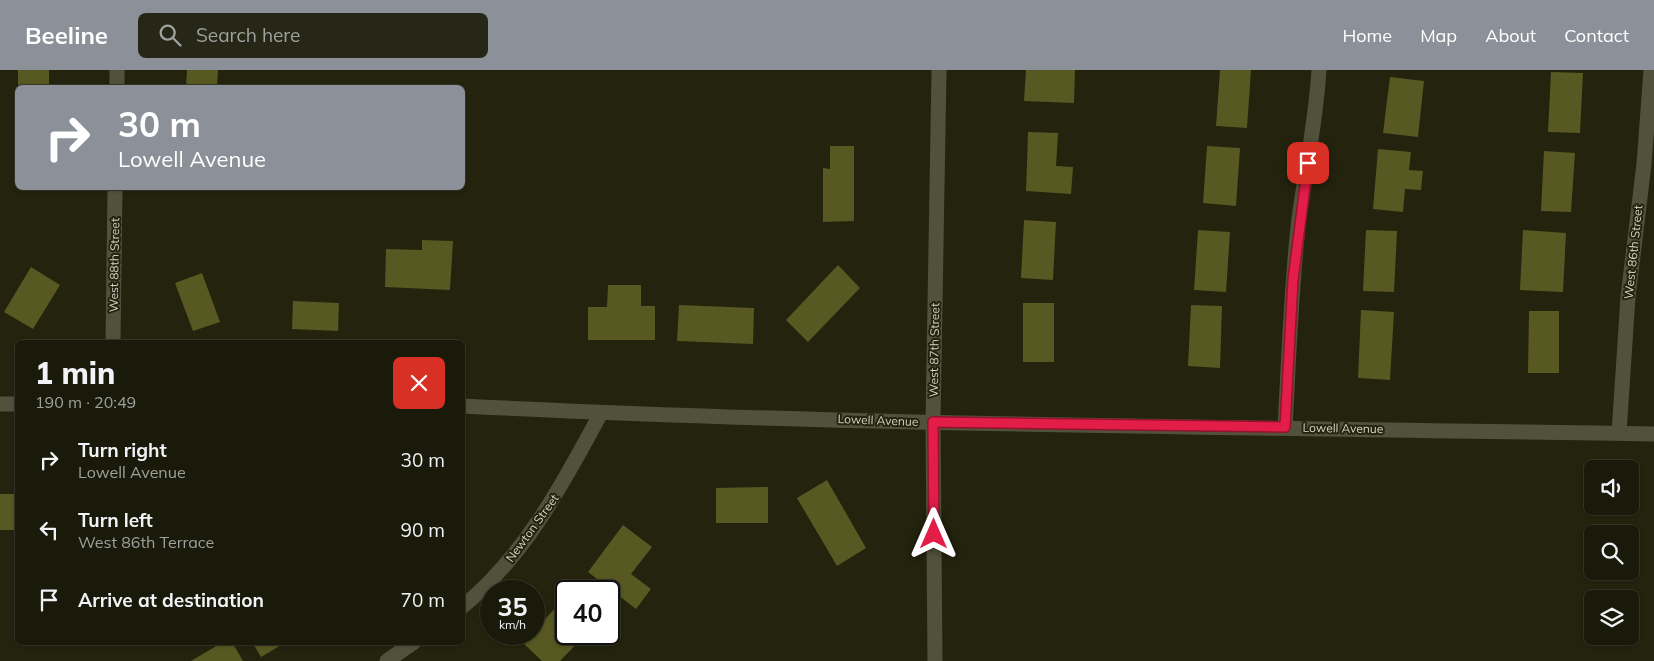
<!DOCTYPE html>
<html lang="en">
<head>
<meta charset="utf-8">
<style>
	:root { --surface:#1a1a0a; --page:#272718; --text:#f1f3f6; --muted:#9fa19c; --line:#38382b; --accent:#8c9099 }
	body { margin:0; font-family:Mulish,sans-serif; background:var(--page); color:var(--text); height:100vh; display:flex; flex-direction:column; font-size:19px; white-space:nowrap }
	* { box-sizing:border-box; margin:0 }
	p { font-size:16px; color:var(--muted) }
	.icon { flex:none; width:28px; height:28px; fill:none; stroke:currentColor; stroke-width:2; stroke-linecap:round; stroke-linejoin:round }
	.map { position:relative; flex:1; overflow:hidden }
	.details { position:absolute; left:15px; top:270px; width:450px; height:305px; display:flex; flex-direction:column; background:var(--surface); border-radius:8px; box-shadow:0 1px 4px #0004,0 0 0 1px var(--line) }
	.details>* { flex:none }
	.guide { position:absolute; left:15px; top:15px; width:450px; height:105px; border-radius:8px; box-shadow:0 1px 4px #0004,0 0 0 1px var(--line); background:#8c9099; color:#fff; overflow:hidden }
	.tools { position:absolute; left:1584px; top:390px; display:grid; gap:10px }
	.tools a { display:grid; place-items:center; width:55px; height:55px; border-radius:8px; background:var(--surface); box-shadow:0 1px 4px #0004,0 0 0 1px var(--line); font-size:25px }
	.speed { position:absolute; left:480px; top:510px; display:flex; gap:10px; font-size:25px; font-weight:700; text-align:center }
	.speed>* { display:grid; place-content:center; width:65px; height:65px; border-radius:50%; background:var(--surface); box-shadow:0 1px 4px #0004,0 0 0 1px var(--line); line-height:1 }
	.speed small { font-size:12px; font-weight:400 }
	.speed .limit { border:2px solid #111; border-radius:8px; background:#fff; color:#111 }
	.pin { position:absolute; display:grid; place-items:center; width:42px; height:42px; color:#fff; margin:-21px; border-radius:10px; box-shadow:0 2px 8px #0006 }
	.me { position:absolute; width:55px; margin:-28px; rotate:0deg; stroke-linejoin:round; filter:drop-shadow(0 0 4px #0008) }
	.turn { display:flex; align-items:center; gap:18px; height:105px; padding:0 20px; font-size:22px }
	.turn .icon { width:65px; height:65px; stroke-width:2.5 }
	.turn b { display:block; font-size:35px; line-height:42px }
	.round { display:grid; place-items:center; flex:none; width:52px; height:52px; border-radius:8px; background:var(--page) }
	.head { display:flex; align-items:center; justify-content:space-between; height:85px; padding:0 20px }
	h1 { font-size:30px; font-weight:800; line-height:38px }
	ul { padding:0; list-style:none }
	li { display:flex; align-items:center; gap:15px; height:70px; padding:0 20px }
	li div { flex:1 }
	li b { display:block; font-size:19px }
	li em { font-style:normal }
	header { display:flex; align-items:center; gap:30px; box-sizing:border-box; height:70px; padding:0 25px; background:var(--accent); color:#fff }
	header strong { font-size:24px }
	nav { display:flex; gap:28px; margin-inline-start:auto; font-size:18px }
	.search { width:350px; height:45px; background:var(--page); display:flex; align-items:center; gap:12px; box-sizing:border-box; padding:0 18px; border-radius:8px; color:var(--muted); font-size:19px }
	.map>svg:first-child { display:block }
</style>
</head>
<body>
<header>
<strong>Beeline</strong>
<div class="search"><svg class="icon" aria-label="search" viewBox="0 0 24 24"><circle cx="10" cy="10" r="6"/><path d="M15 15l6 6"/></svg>Search here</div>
<nav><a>Home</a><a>Map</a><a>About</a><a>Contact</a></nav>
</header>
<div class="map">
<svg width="1654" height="591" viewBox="0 0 1654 591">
	<rect width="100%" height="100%" fill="#23230e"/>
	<g fill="#585822">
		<rect x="18" y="0" width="31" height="17"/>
		<path d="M187,0H218L217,18H186Z"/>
		<path d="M1026,0H1075L1074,33L1024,31Z"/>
		<path d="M1220,0H1251L1247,58L1216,56Z"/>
		<path d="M1551,2L1583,3L1580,63L1548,62Z"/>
		<path d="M1390,7L1424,11L1418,67L1383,63Z"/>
		<path d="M1028,62L1058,63L1056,96L1073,97L1071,124L1026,121Z"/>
		<path d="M830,76H854V151L823,152V98L830,99Z"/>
		<path d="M1207,76L1240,78L1236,136L1203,133Z"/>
		<path d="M1378,79L1411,82L1409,100L1423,101L1421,120L1405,119L1403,142L1373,139Z"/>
		<path d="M1544,81L1575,83L1571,142L1541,141Z"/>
		<path d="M1024,150L1056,152L1053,210L1021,208Z"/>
		<path d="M1198,160L1230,162L1226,222L1194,220Z"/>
		<path d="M1366,160L1397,161L1394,222L1363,221Z"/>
		<path d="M1523,160L1566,163L1563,222L1520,220Z"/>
		<path d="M422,170L453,171L450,220L385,217L386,179L422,180Z"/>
		<path d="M838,195L860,218L808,272L786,250Z"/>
		<path d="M31,197L60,215L33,259L4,242Z"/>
		<path d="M202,203L220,252L193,261L175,213Z"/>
		<path d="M608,215H641V236H655V270H588V237H607Z"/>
		<path d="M293,231L339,233L338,261L292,259Z"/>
		<rect x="1023" y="233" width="31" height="59"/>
		<path d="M679,235L754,238L753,274L677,271Z"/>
		<path d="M1191,235L1222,236L1220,298L1188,296Z"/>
		<path d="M1361,240L1394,242L1390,310L1358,308Z"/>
		<path d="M1529,241H1559V303H1528Z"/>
		<path d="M827,410L866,478L837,496L797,428Z"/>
		<path d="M768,417V453H716V418Z"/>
		<rect x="0" y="424" width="18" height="36"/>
		<path d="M623,455L652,477L631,504L651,519L636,539L588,502Z"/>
		<path d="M559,534L566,541V564H586L560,591H542L522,572L531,564H534V561Z"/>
		<path d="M223,572H232L243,591H191Z"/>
		<path d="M252,572H286L261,587Z"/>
	</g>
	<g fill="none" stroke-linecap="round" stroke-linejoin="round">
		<g stroke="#52523c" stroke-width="15">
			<path d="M117,18V0"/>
			<path d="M113,272L115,118"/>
			<path d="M1285,357C1289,287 1291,217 1299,148C1306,98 1316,50 1319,0"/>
			<path d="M1619,363L1628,227L1644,94L1651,0"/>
			<path d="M462,537C526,485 563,413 601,343"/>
			<path d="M387,591L414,572"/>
		</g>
		<g stroke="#52523c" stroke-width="15">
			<path d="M0,334H18"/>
			<path d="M462,336C859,356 1257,357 1654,364"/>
			<path d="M935,591L933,352L939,0"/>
		</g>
	</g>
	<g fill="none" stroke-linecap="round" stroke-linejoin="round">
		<defs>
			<path id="route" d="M934,464L933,352L1285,357L1293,210L1308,93"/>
		</defs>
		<use href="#route" stroke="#92132f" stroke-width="12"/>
		<use href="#route" stroke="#e11d48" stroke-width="9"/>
	</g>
	<g text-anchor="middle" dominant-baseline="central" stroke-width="4" stroke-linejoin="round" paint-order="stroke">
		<g font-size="12" fill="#d4d5c8" stroke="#23230e">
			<text transform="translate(1633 182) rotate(-84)">West 86th Street</text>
			<text transform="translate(114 195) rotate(-89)">West 88th Street</text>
			<text transform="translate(934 280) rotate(-89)">West 87th Street</text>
			<text transform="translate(878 350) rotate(2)">Lowell Avenue</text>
			<text transform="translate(1343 358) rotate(1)">Lowell Avenue</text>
			<text transform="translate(532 458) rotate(-54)">Newton Street</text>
		</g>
	</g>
</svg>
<div class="tools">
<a><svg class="icon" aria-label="sound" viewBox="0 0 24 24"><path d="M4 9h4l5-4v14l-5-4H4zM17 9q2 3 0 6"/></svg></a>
<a><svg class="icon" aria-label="search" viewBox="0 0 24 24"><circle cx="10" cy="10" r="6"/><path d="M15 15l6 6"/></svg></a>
<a><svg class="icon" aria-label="layers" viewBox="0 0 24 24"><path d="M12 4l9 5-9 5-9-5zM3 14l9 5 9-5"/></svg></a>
</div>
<div class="speed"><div>35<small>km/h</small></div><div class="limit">40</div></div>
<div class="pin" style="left:1308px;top:93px;background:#d93025"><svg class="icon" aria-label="arrive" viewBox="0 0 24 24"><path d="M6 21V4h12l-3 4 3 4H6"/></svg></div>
<svg class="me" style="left:934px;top:464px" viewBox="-20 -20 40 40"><path d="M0-17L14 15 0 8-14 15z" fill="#e11d48" stroke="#fff" stroke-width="4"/></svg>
<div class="guide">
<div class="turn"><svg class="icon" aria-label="right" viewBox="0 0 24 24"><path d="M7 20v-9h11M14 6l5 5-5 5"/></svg><div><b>30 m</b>Lowell Avenue</div></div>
</div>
<section class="details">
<div class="head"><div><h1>1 min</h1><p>190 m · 20:49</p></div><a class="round" style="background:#d93025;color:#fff"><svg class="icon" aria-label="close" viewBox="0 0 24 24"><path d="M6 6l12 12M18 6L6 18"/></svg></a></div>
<ul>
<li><svg class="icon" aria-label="right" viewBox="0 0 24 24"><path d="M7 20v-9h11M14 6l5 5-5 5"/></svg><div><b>Turn right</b><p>Lowell Avenue</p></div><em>30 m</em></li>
<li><svg class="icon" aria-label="left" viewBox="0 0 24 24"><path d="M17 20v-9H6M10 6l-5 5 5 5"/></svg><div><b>Turn left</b><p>West 86th Terrace</p></div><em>90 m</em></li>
<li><svg class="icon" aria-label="arrive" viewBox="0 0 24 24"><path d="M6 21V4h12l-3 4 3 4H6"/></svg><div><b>Arrive at destination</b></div><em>70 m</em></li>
</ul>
</section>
</div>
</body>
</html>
